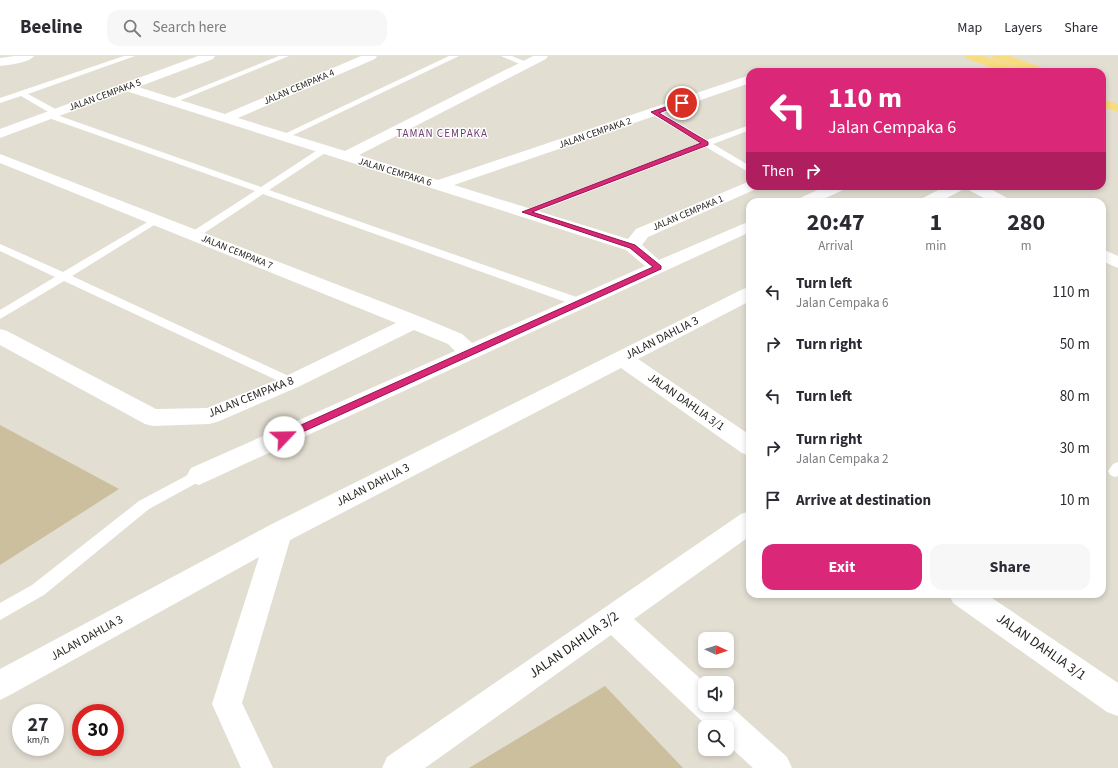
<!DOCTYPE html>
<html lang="en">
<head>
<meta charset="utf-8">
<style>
	:root { --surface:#fff; --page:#f7f7f7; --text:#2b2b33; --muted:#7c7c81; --line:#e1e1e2; --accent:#db2777 }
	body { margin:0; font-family:"Source Sans 3",sans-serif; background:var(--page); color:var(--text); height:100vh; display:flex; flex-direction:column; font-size:15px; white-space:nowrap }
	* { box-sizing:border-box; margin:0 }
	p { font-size:13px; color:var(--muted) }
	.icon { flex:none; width:22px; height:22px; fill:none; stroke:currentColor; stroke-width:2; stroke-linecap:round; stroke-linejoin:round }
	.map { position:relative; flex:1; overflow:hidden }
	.panel { position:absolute; left:746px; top:142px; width:360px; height:400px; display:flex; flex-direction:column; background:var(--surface); border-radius:12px; box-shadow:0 2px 6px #0003 }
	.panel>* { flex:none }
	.guide { position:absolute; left:746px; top:12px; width:360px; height:122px; border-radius:12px; box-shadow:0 2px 6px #0003; background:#db2777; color:#fff; overflow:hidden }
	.needle { width:26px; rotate:93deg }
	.controls { position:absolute; left:698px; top:576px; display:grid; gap:8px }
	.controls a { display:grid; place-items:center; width:36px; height:36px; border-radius:8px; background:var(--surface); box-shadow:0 2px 6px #0003; font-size:20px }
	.speed { position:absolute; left:12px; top:648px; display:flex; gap:8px; font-size:20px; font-weight:700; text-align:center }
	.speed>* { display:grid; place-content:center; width:52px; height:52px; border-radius:50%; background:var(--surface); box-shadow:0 2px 6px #0003; line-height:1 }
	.speed small { font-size:10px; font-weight:400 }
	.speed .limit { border:6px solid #d22; background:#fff; color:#111 }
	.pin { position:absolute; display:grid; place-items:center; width:34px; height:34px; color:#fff; margin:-17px; border:2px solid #fff; border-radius:50%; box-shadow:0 1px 4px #0007 }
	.me { position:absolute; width:44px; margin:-22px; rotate:66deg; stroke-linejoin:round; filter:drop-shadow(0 0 3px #0008) }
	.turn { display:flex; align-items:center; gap:14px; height:84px; padding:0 16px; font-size:18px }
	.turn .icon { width:52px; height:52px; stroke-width:2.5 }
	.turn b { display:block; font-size:28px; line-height:34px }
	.then { display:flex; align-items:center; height:38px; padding:0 16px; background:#0003; gap:8px; font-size:15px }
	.eta { display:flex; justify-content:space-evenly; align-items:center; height:68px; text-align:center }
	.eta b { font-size:24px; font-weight:700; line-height:28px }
	.button { display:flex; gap:8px; margin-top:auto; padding:8px 16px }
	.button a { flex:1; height:46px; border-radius:12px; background:var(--accent); color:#fff; font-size:16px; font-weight:700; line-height:46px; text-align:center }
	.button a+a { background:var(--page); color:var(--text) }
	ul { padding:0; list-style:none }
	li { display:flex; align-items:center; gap:12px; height:52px; padding:0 16px }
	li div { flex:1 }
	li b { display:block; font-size:15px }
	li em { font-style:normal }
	header { display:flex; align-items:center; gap:24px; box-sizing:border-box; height:56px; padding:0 20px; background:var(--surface); border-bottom:1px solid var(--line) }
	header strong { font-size:19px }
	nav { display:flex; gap:22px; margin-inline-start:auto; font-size:14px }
	.search { width:280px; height:36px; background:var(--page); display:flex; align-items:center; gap:10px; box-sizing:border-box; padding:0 14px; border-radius:12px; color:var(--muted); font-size:15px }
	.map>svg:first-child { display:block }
</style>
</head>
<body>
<header>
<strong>Beeline</strong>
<div class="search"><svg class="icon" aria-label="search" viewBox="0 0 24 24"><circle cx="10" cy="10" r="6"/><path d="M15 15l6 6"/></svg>Search here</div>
<nav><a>Map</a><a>Layers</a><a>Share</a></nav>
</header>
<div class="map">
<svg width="1118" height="712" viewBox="0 0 1118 712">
	<rect width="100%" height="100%" fill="#e3ded2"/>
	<g fill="#cbbf9e">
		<path d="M0,369L119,433L0,509Z"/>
		<path d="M605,630L683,712H469Z"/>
	</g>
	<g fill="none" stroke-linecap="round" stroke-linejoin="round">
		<g fill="#fff" fill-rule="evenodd">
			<path d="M124,0H135L28,38L59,55L60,57L57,59L261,131L322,91H328L329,93L328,95L269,134L585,244L587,247L585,250H577L263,138L198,181H190L189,179L190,177L255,135L46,61V57H50L21,40L0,47V42Z"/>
			<path d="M279,0H289L174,47H171L167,45Z"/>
			<path d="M449,0H459L287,82H281L280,80Z"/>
			<path d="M501,0H512L531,8L530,10H524Z"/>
			<path d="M651,54H657L707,84L750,69V74L713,88L750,110V117L706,91L528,159H522L520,157L522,155L700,87L651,58Z"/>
			<path d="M156,161L159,162L161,164L159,166L72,220L295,323L297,326L295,329L291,331L287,329L64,225L0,263V254L55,221L0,195V188L63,216Z"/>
			<path d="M1118,406V420L1115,421L1110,419L1108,415L1113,408Z"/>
			<path d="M199,413L204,415L206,419L204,423L149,453L44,539L0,564V547L32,529L139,445Z"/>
		</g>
		<g fill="#fff" fill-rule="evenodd">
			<path d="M15,0H34C29,7 8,9 0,10V2Z"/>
			<path d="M198,0H215L213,3L138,31L225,58L361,0H377L375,3L238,62L345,95L533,0H548L546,3L359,99L438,124L750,19V27L454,129L628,183L636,173L750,125V130H758L756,133L648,181L642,189L659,204L750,165V176L199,429L191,426L187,419L191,412L455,295L448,288L414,274L298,331L217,366L209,368L153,370L145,368L0,289V273L7,275L156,353L207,352L284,321L396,267L0,107V98L421,261L462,278L472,287L645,210L626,194L126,35L0,82V73Z"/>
			<path d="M771,12H803L807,13L809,16H765L767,13Z"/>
			<path d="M826,130H847L845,133L817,146H796L798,143Z"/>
			<path d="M946,130H985L1009,143L1011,146H991L967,133L966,130L964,133L939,146H919L921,143Z"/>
			<path d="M1102,193L1118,200V212L1102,205Z"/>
			<path d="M750,231V245L638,303L750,379V400L742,397L621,312L290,484L242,647L273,712H241L212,648L259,501L10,639L0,644V613L270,469L743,233Z"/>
			<path d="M750,455V480L634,563L705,627V649H727V647L787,701L792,712H753L727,688V671H708L611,579L425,712H382L387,701L741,458Z"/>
			<path d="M949,538H986L1118,627V660L1107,656L953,547Z"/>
		</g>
		<g fill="#f8dc80" fill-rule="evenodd">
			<path d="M965,0H983L1015,11L1017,14L1016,16H1005L967,3Z"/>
			<path d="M992,0H1009L1047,13L1049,16H1031L994,3Z"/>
			<path d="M1102,43L1118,48V56L1102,51Z"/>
		</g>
	</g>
	<path fill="#db2777" stroke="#8e194d" d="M680,46L684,47L659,57L708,86V89L532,156L635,189L661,210V213L287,383H281L279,381L281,378L653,211L630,192L522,156L701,87L651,56Z"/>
	<g text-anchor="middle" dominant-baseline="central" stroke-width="3" stroke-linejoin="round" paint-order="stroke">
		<g font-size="10" fill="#262520" stroke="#fff">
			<text transform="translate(299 31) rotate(-23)">JALAN CEMPAKA 4</text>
			<text transform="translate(105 39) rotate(-20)">JALAN CEMPAKA 5</text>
			<text transform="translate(595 77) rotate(-19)">JALAN CEMPAKA 2</text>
			<text transform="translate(395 116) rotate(17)">JALAN CEMPAKA 6</text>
			<text transform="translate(688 157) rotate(-23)">JALAN CEMPAKA 1</text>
			<text transform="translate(237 196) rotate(22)">JALAN CEMPAKA 7</text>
		</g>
		<g font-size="11" letter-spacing="1" fill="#6f3e71" stroke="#fff">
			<text x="442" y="77">TAMAN CEMPAKA</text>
		</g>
		<g font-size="12" fill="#262520" stroke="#fff">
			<text transform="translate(662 282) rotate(-27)">JALAN DAHLIA 3</text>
			<text transform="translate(251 341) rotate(-22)">JALAN CEMPAKA 8</text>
			<text transform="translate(686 346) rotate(35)">JALAN DAHLIA 3/1</text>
			<text transform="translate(373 429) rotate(-27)">JALAN DAHLIA 3</text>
			<text transform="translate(87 582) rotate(-29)">JALAN DAHLIA 3</text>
		</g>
		<g font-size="14" fill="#262520" stroke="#fff">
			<text transform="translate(574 589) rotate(-35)">JALAN DAHLIA 3/2</text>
			<text transform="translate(1041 591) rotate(35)">JALAN DAHLIA 3/1</text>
		</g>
	</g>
</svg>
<div class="controls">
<a><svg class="needle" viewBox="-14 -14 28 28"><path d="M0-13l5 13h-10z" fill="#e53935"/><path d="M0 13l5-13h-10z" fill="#7c7c81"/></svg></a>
<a><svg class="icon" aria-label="sound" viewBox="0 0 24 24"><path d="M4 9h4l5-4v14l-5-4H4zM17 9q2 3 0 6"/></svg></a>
<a><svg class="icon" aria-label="search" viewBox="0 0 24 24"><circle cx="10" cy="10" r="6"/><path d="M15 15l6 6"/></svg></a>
</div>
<div class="speed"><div>27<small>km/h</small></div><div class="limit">30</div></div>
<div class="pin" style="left:682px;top:47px;background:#d93025"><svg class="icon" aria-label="arrive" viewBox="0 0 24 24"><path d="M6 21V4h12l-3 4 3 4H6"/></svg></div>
<svg class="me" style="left:284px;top:381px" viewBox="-20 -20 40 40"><circle r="19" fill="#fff"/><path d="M0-13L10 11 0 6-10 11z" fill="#db2777"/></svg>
<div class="guide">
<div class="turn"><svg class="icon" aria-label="left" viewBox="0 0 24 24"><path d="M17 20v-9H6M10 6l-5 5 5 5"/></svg><div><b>110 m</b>Jalan Cempaka 6</div></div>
<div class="then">Then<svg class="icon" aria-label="right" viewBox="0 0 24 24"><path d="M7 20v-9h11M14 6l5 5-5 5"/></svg></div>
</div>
<section class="panel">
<div class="eta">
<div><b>20:47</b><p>Arrival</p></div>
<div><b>1</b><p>min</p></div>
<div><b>280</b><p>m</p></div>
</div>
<ul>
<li><svg class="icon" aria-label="left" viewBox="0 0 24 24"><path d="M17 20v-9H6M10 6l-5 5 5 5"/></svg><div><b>Turn left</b><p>Jalan Cempaka 6</p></div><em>110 m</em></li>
<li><svg class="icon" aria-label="right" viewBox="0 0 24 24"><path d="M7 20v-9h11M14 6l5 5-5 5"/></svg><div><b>Turn right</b></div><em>50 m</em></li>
<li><svg class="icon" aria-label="left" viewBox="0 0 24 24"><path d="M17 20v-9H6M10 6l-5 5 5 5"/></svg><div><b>Turn left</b></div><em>80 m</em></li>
<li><svg class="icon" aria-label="right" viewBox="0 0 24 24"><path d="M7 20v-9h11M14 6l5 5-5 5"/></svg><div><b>Turn right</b><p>Jalan Cempaka 2</p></div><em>30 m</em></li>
<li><svg class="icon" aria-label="arrive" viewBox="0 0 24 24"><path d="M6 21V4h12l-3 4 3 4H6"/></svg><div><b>Arrive at destination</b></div><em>10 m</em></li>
</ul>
<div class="button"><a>Exit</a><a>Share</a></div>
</section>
</div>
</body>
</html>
